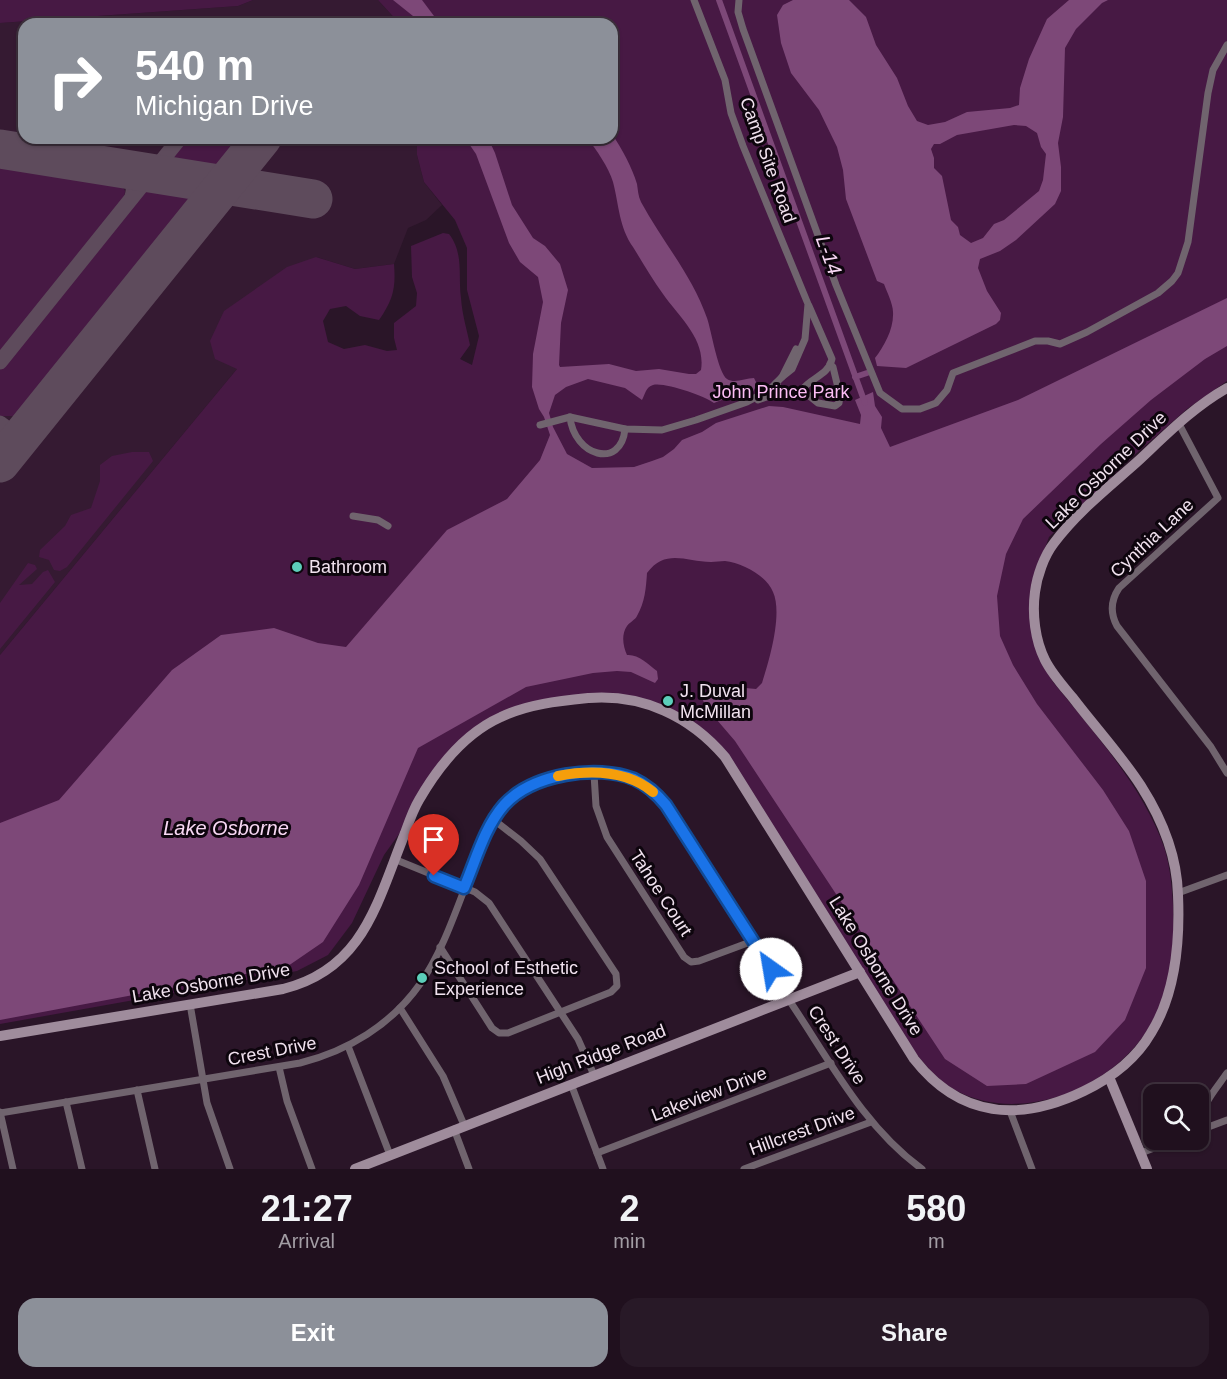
<!DOCTYPE html>
<html lang="en">
<head>
<meta charset="utf-8">
<style>
	:root { --surface:#20101e; --page:#281927; --text:#f1f3f6; --muted:#a29da4; --line:#3d303c; --accent:#8c9099 }
	body { margin:0; font-family:Helvetica,sans-serif; background:var(--page); color:var(--text); height:100vh; display:flex; flex-direction:column; font-size:22px; white-space:nowrap }
	* { box-sizing:border-box; margin:0 }
	p { font-size:20px; color:var(--muted) }
	.icon { flex:none; width:33px; height:33px; fill:none; stroke:currentColor; stroke-width:2; stroke-linecap:round; stroke-linejoin:round }
	.map { position:relative; height:1169px; overflow:hidden }
	.drawer { display:flex; flex-direction:column; background:var(--surface); flex:1 }
	.drawer>* { flex:none }
	.banner { position:absolute; left:18px; top:18px; width:600px; height:126px; border-radius:18px; box-shadow:0 2px 4px #0004,0 0 0 2px var(--line); background:#8c9099; color:#fff; overflow:hidden }
	.buttons { position:absolute; left:1143px; top:1084px; display:grid; gap:12px }
	.buttons a { display:grid; place-items:center; width:66px; height:66px; border-radius:12px; background:var(--surface); box-shadow:0 2px 4px #0004,0 0 0 2px var(--line); font-size:30px }
	.pin { position:absolute; display:grid; place-items:center; width:51px; height:51px; color:#fff; margin:-62px -26px; border-radius:50% 50% 50% 0; rotate:-45deg; box-shadow:0 0 6px #0007 }
	.pin .icon { rotate:45deg }
	.me { position:absolute; width:66px; margin:-33px; rotate:328deg; stroke-linejoin:round; filter:drop-shadow(0 0 4px #0008) }
	.turn { display:flex; align-items:center; gap:21px; height:126px; padding:0 18px; font-size:27px }
	.turn .icon { width:78px; height:78px; stroke-width:2.5 }
	.turn b { display:block; font-size:42px; line-height:51px }
	.eta { display:flex; justify-content:space-evenly; align-items:center; height:102px; text-align:center }
	.eta b { font-size:36px; font-weight:700; line-height:42px }
	.cta { display:flex; gap:12px; margin-top:auto; padding:12px 18px }
	.cta a { flex:1; height:69px; border-radius:18px; background:var(--accent); color:#fff; font-size:24px; font-weight:700; line-height:69px; text-align:center }
	.cta a+a { background:var(--page); color:var(--text) }
	.map>svg:first-child { display:block }
</style>
</head>
<body>
<div class="map">
<svg width="1227" height="1169" viewBox="0 0 1227 1169">
	<rect width="100%" height="100%" fill="#2a1528"/>
	<path fill="#351a32" d="M253,0H378L400,24H24V138H417V155L424,182L442,205L426,220L408,228L394,264L355,269L316,257L237,369L0,655V23L238,6Z"/>
	<g fill="#471944">
		<path d="M0,0H253L238,6L0,23Z"/>
		<path d="M378,0H1227V381L1187,409L1130,459L1049,537L1031,586L1045,668L1053,682C1092,730 1143,787 1164,847C1176,883 1177,958 1165,995C1161,1004 1156,1015 1151,1024C1115,1088 1021,1126 955,1090C938,1081 924,1063 912,1049L706,733L683,715L661,706L611,696L538,701L460,742L409,820L384,855L352,923L328,955L297,971L0,1024V655L237,369L215,359L210,341L224,311L287,267L316,257L355,269L394,264C396,288 393,300 379,320L360,316L346,306L330,309L323,321L328,342L344,349L365,345L387,351L397,350L394,338V323L416,306L417,293L412,277L411,246L443,233L449,234C464,253 458,276 461,298C462,314 467,330 470,345L460,359L472,365L479,336L467,290V248L455,220L424,182L417,155V138H612V24H400Z"/>
		<path d="M189,138H246L216,174L176,167L170,161Z"/>
		<path d="M0,160L117,178L125,191L124,199L118,206L0,352Z"/>
		<path d="M152,187L199,191L19,416H0V370L145,191Z"/>
		<path d="M132,452H149L153,461L67,567L60,571L54,570L49,560L39,557L40,550L65,526L71,515L91,508L100,481V465L112,456Z"/>
		<path d="M28,563L35,565L37,569L19,585L32,584L43,572L48,570L55,582L0,649V603Z"/>
	</g>
	<g fill="#7d4878" fill-rule="evenodd">
		<path d="M393,0H422L440,24H423Z"/>
		<path d="M793,0H849L866,17L876,45L897,78L908,106L917,121L928,125L945,122L967,112L1010,108L1019,105L1020,88L1029,59L1047,19L1069,0H1108L1102,3L1076,29L1065,48L1063,117L1058,143L1061,167V191L1055,204L1016,240L1000,251L980,259L978,268L987,291L1001,313L1000,320L996,324L906,368L877,366L875,358C884,346 894,329 893,312C893,304 887,292 884,284L877,281L846,199L843,170L837,147L819,110L791,73L781,43L777,15L783,5ZM1014,125L1026,126L1037,133L1041,147L1046,154L1043,180L1039,191L1004,220L994,224L983,238L971,243L960,235L958,227L951,220L942,176L934,168V158L931,149L934,144H940L957,135Z"/>
		<path d="M612,134C622,149 632,167 637,184C638,190 638,196 641,202C662,241 692,275 707,318C711,329 718,373 727,379C735,384 745,378 754,378L757,384L753,392L734,395L714,403C704,396 665,382 653,385C646,387 645,394 642,400L625,388L588,379L566,387L555,395L549,413L553,427L567,454L592,468L634,467L652,461L663,457L674,449L682,440L702,432L716,423L769,406L783,407L860,424L861,415L855,400L873,392L875,406L882,417L881,428L890,447L1018,400L1227,298V346L1205,359L1151,400L1101,444L1023,519L1006,554L997,596L1000,636L1013,665L1037,704L1103,790L1129,831L1146,881V968L1125,1020L1095,1052L1026,1084L987,1086L945,1059L735,741L705,706L703,700L709,691L735,687L756,689L762,683C769,661 783,614 773,592C766,575 742,563 725,561C720,561 716,562 711,562C686,562 666,548 647,573C646,588 645,602 637,616C635,620 630,622 627,626C621,635 623,646 627,655C638,654 648,664 657,671L658,679L655,683L631,672L617,671L593,673L526,687L418,748L359,885L323,942L288,966L0,1020V823L59,800L172,670L221,635L274,628L318,643L346,647L447,530L507,499L540,460L550,435L544,417L539,409L532,387L533,354L543,302L538,277L520,262L509,243L476,154L465,138H488L495,153L512,205L533,238L545,246L560,264L568,290L561,323L559,365L560,367L609,364L636,371L659,369L689,374H696L701,370C706,339 679,317 663,294C652,279 643,263 633,247C619,227 619,205 613,182C609,168 596,149 587,138H612Z"/>
	</g>
	<g fill="none" stroke-linecap="round" stroke-linejoin="round">
		<g stroke="#7d4878" stroke-width="6">
			<path d="M719,0L865,403"/>
			<path d="M855,377L867,373"/>
		</g>
		<g stroke="#5e4b5c" stroke-width="15">
			<path d="M118,168C131,174 136,183 132,197"/>
			<path d="M0,362L180,138"/>
			<path d="M0,423L20,438"/>
		</g>
		<g stroke="#5e4b5c" stroke-width="39">
			<path d="M0,149L313,199"/>
			<path d="M0,463L262,138"/>
		</g>
		<g stroke="#70646e" stroke-width="7">
			<path d="M694,0L725,80L731,113L743,146L808,304L805,339L792,369L782,377"/>
			<path d="M739,0L738,12L743,29L836,285L880,393L902,409H920L936,403L947,390L953,373L1035,341H1048L1060,344L1087,332L1158,293L1172,281L1178,273L1188,242L1208,93L1213,70L1227,45"/>
			<path d="M776,383L781,392L802,390L818,403L835,406L839,403L840,396L833,367L830,364"/>
			<path d="M802,390C811,377 828,376 832,359L809,306"/>
			<path d="M758,400L781,392"/>
			<path d="M570,417C574,456 621,470 625,429"/>
			<path d="M1179,424L1218,498L1119,588C1111,600 1110,613 1117,626L1211,747L1227,773"/>
			<path d="M540,425L570,417L625,429L662,430L696,420L747,402L769,390L782,377L796,349"/>
			<path d="M353,516L378,520L388,526"/>
			<path d="M594,774L596,806L607,837L684,957L691,962L699,961L753,941"/>
			<path d="M394,859L475,892L489,903L578,1039L594,1075"/>
			<path d="M1178,893L1227,875"/>
			<path d="M440,947L492,1028L499,1033H508L611,992L617,986L616,974L540,859L521,841L494,820"/>
			<path d="M190,1004L207,1103L230,1169"/>
			<path d="M400,1008L443,1076L464,1125"/>
			<path d="M348,1046L390,1155"/>
			<path d="M279,1067L287,1101L312,1169"/>
			<path d="M571,1084L603,1169"/>
			<path d="M137,1090L155,1169"/>
			<path d="M66,1102L82,1169"/>
			<path d="M1010,1111L1032,1169"/>
			<path d="M0,1112L13,1169"/>
			<path d="M0,1113L300,1063C348,1051 391,1025 420,984C443,951 456,910 471,872C485,838 496,802 532,784C550,775 569,775 589,774C621,772 645,780 666,805L769,966L780,990L789,1000C829,1059 863,1126 922,1169"/>
			<path d="M454,1129L469,1169"/>
			<path d="M1203,1129L1227,1120"/>
			<path d="M1198,1131L1203,1129C1196,1109 1217,1088 1227,1073"/>
			<path d="M597,1153L831,1063"/>
			<path d="M1141,1153L1175,1140"/>
			<path d="M744,1169L871,1122"/>
		</g>
		<g stroke="#9f8c9c" stroke-width="10">
			<path d="M0,1036L283,989C364,969 377,902 405,833C409,822 413,810 419,800C438,767 465,733 501,717C528,704 559,701 589,698C643,694 690,716 725,757L914,1059C960,1118 1020,1122 1084,1091C1111,1078 1136,1059 1151,1033C1176,993 1180,941 1178,895C1177,855 1162,819 1141,786C1121,755 1095,727 1073,698C1063,686 1052,674 1045,660C1035,640 1032,614 1035,592C1037,576 1044,556 1054,543C1077,512 1109,487 1137,462C1165,436 1193,407 1227,388"/>
			<path d="M1109,1077L1147,1169"/>
			<path d="M355,1169L860,972"/>
		</g>
	</g>
	<g fill="none" stroke-linecap="round" stroke-linejoin="round">
		<defs>
			<path id="route" d="M434,876L464,888C476,860 484,828 504,805C532,774 597,764 634,779C647,785 657,794 666,805L771,969"/>
		</defs>
		<use href="#route" stroke="#114b97" stroke-width="15"/>
		<use href="#route" stroke="#1a73e8" stroke-width="10"/>
		<path stroke="#f59e0b" stroke-width="10" d="M558,776C590,770 626,770 653,792"/>
	</g>
	<g fill="#5cceba" stroke="#0d050d" stroke-width="2">
		<circle cx="297" cy="567" r="6"/>
		<circle cx="668" cy="701" r="6"/>
		<circle cx="422" cy="978" r="6"/>
	</g>
	<g text-anchor="middle" dominant-baseline="central" stroke-width="6" stroke-linejoin="round" paint-order="stroke">
		<g font-size="18" fill="#f1e2ef" stroke="#0d050d">
			<text transform="translate(768 160) rotate(70)">Camp Site Road</text>
			<text transform="translate(1106 470) rotate(-44)">Lake Osborne Drive</text>
			<text transform="translate(1152 538) rotate(-43)">Cynthia Lane</text>
			<text transform="translate(661 893) rotate(57)">Tahoe Court</text>
			<text transform="translate(876 966) rotate(58)">Lake Osborne Drive</text>
			<text transform="translate(211 983) rotate(-10)">Lake Osborne Drive</text>
			<text transform="translate(837 1045) rotate(57)">Crest Drive</text>
			<text transform="translate(272 1051) rotate(-11)">Crest Drive</text>
			<text transform="translate(601 1054) rotate(-21)">High Ridge Road</text>
			<text transform="translate(709 1094) rotate(-21)">Lakeview Drive</text>
			<text transform="translate(802 1131) rotate(-20)">Hillcrest Drive</text>
		</g>
		<g font-size="18" fill="#fcbdf5" stroke="#0d050d">
			<text x="781" y="392">John Prince Park</text>
		</g>
		<g font-size="18" fill="#f1e2ef" stroke="#0d050d" text-anchor="start">
			<text x="309" y="567">Bathroom</text>
			<text x="680" y="691">J. Duval<tspan x="680" dy="21">McMillan</tspan></text>
			<text x="434" y="968">School of Esthetic<tspan x="434" dy="21">Experience</tspan></text>
		</g>
		<g font-size="20" font-style="italic" fill="#f8d8f4" stroke="#0d050d">
			<text transform="translate(829 255) rotate(70)">L-14</text>
			<text x="226" y="828">Lake Osborne</text>
		</g>
	</g>
</svg>
<div class="buttons">
<a><svg class="icon" aria-label="search" viewBox="0 0 24 24"><circle cx="10" cy="10" r="6"/><path d="M15 15l6 6"/></svg></a>
</div>
<div class="pin" style="left:434px;top:876px;background:#d93025"><svg class="icon" aria-label="arrive" viewBox="0 0 24 24"><path d="M6 21V4h12l-3 4 3 4H6"/></svg></div>
<svg class="me" style="left:771px;top:969px" viewBox="-20 -20 40 40"><circle r="19" fill="#fff"/><path d="M0-13L10 11 0 6-10 11z" fill="#1a73e8"/></svg>
<div class="banner">
<div class="turn"><svg class="icon" aria-label="right" viewBox="0 0 24 24"><path d="M7 20v-9h11M14 6l5 5-5 5"/></svg><div><b>540 m</b>Michigan Drive</div></div>
</div>
</div>
<section class="drawer">
<div class="eta">
<div><b>21:27</b><p>Arrival</p></div>
<div><b>2</b><p>min</p></div>
<div><b>580</b><p>m</p></div>
</div>
<div class="cta"><a>Exit</a><a>Share</a></div>
</section>
</body>
</html>
